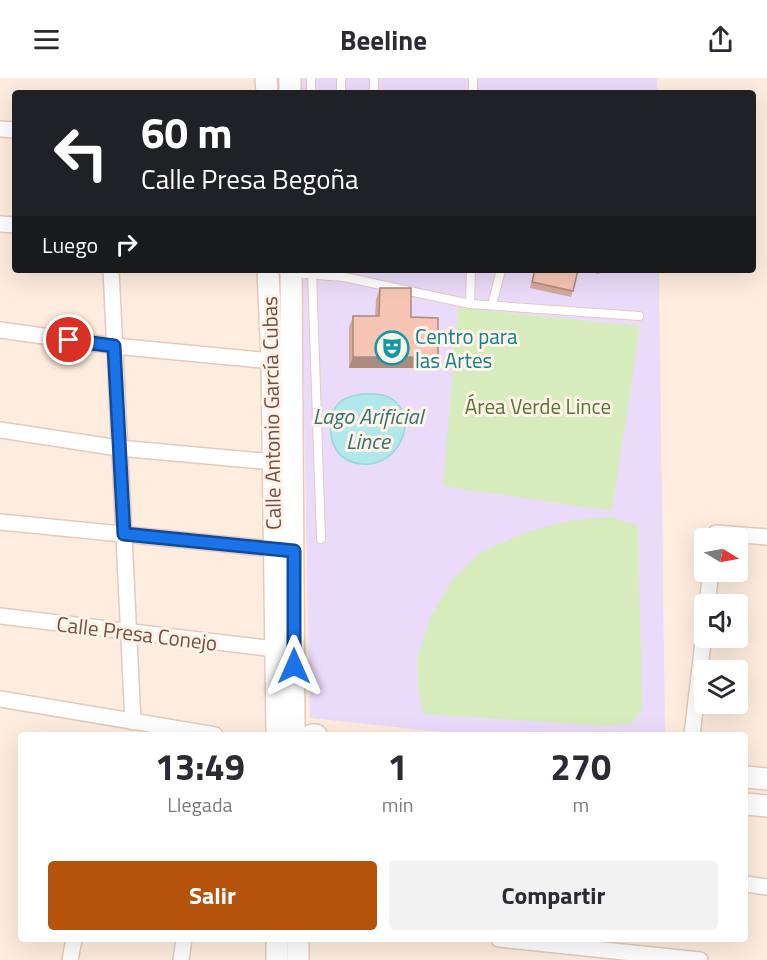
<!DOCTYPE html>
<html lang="es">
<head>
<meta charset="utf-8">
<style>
	:root { --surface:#fff; --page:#f2f2f3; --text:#2b2b33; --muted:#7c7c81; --accent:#b45309 }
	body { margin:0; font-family:"Titillium Web",sans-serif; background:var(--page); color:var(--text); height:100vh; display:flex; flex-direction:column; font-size:22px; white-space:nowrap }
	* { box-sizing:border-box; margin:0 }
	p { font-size:20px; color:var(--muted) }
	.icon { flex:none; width:33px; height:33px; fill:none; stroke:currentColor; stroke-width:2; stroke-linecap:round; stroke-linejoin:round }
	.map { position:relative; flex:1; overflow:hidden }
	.drawer { position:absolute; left:18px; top:654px; width:730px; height:210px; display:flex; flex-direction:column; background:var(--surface); border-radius:6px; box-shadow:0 6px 24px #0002 }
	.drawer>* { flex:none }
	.hud { position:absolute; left:12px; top:12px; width:744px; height:183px; border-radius:6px; box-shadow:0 6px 24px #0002; background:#202124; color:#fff; overflow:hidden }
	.needle { width:39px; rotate:100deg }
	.buttons { position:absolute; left:694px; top:450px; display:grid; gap:12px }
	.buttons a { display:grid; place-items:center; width:54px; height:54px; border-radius:6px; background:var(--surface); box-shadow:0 6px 24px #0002; font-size:30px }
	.pin { position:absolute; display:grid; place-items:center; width:51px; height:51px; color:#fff; margin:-26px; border:3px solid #fff; border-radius:50%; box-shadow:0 2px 6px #0007 }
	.me { position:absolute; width:66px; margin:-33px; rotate:0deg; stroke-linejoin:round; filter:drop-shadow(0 0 4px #0008) }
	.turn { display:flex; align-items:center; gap:21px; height:126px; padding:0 30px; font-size:27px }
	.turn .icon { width:78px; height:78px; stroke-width:2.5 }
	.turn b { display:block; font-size:42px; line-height:51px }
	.then { display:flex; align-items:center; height:57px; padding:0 30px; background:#0003; gap:12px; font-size:22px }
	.eta { display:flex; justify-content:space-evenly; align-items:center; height:102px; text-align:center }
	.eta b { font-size:36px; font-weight:700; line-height:42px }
	.button { display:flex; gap:12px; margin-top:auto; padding:12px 30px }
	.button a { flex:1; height:69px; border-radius:6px; background:var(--accent); color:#fff; font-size:24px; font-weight:700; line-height:69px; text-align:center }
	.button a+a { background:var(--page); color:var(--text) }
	header { display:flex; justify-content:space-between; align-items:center; height:78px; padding:0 30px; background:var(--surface); font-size:27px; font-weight:700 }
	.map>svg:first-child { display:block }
</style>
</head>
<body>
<header><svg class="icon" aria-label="menu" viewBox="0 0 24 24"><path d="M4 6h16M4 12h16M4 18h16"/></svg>Beeline<svg class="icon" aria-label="share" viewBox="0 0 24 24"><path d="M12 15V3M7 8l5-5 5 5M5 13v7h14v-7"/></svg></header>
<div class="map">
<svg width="767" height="882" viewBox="0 0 767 882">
	<rect width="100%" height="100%" fill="#feedde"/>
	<g fill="#eadbfa">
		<path d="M302,0H657V15H301Z"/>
		<path d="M301,192H659L665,657H471L310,640Z"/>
	</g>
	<g fill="#d6ecbc">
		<path d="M458,230L640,248L612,433L443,408Z"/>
		<path d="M612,439L638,448L642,632L630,646L607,648L424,636L419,615L417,580L432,536L454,500L480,474L527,454L572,442Z"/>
	</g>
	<path fill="#b1e8e9" stroke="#97d9db" stroke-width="1.5" d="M363,316C371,316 379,315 386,318C423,333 401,390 362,386C338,384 328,365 331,343C332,337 333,331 338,326C344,319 354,318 363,316Z"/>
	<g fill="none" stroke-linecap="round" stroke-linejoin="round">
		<defs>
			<g id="lane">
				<path d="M311,0V15"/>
				<path d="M341,0V15"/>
				<path d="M374,15V0"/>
				<path d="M473,15V0"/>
				<path d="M312,193L321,461"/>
				<path d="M292,195L344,199L470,226L639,238"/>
				<path d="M470,226L471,192"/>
				<path d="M492,227L501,192"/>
			</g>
			<g id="street">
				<path d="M0,51L15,52"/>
				<path d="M0,146L15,147"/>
				<path d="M111,192L133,644"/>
				<path d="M0,252L114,268L272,283"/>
				<path d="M0,352L119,370L273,384"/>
				<path d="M0,444L284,472"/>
				<path d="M715,460L716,455L767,459"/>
				<path d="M707,526L711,494"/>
				<path d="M0,538L275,571"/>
				<path d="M0,621L215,657"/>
				<path d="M692,657L705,547"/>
				<path d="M746,806L767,809"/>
				<path d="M499,861L700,882"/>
				<path d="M70,882L74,861"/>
				<path d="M181,882L184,861"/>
			</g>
			<g id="secondary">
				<path d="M266,0L267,15"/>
				<path d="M290,0V15"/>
				<path d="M268,192L272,283L277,657"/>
				<path d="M291,192L294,657"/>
				<path d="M312,657H316"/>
				<path d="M746,699L767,701"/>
				<path d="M746,726L767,728"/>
				<path d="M277,861V882"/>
				<path d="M298,861V882"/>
			</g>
		</defs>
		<use href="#lane" stroke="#e4cabc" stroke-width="10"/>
		<use href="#street" stroke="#e4cabc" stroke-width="18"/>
		<use href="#secondary" stroke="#eac9b9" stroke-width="24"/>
		<use href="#lane" stroke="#fff" stroke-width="8"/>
		<use href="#street" stroke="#fff" stroke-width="15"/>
		<use href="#secondary" stroke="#fff" stroke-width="21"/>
	</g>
	<g fill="#d4a99a">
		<path d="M534,192H578L571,219L530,210Z"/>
		<path d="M580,192H601L599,196Z"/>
		<path d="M380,210L411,239L438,279L434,290H349V249L353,238H375L376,221Z"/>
	</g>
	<path fill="#ac8a7d" d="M353,279H438L434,290H349Z"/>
	<g fill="#f6c5b3" stroke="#ac8a7d" stroke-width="1.5">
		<path d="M535,192H578L573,213L532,204Z"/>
		<path d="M380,210H411V239L438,240V279H353V238H379Z"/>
	</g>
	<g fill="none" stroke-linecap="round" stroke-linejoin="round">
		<defs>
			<path id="route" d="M69,262L114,268L124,456L294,473V588"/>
		</defs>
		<use href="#route" stroke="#114b97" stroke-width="15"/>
		<use href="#route" stroke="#1a73e8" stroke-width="10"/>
	</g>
	<defs>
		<symbol id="theatre-ring" viewBox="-11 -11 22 22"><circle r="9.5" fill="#fff2e6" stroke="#0f9aa8" stroke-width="1.5"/><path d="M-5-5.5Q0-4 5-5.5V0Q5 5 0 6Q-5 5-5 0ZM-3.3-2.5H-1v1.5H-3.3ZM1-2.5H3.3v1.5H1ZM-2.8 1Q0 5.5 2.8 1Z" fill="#0f9aa8"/></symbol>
	</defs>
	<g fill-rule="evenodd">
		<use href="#theatre-ring" x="373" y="251" width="38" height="38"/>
	</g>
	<g text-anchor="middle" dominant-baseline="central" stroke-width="6" stroke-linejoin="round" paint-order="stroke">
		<g font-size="21" fill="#0d838f" stroke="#fff2e6" text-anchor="start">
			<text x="415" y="258">Centro para<tspan x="415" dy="24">las Artes</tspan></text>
		</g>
		<g font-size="21" fill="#537739" stroke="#fff2e6">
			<text x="538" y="328">Área Verde Lince</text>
		</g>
		<g font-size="21" fill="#754f44" stroke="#fff2e6">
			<text transform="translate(271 335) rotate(-91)">Calle Antonio García Cubas</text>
			<text transform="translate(137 555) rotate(7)">Calle Presa Conejo</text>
		</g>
		<g font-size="22" font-style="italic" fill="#357476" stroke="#fff2e6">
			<text x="368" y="338">Lago Arificial<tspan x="368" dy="25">Lince</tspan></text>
		</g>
	</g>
</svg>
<div class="buttons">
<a><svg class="needle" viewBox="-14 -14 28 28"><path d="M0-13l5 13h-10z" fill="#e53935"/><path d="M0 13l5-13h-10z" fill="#7c7c81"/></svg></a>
<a><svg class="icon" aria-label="sound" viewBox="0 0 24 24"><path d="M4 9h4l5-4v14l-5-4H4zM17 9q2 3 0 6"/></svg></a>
<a><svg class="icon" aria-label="layers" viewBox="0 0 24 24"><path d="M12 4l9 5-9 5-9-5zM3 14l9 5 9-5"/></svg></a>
</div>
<div class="pin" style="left:69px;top:262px;background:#d93025"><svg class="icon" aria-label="arrive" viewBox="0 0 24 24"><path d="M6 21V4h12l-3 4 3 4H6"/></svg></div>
<svg class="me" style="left:294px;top:588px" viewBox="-20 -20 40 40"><path d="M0-17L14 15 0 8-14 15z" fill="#1a73e8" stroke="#fff" stroke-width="4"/></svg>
<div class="hud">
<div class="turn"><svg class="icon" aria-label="left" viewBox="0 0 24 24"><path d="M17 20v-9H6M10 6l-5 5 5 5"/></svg><div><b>60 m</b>Calle Presa Begoña</div></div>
<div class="then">Luego<svg class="icon" aria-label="right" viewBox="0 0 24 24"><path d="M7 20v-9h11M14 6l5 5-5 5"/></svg></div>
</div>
<section class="drawer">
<div class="eta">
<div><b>13:49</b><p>Llegada</p></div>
<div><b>1</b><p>min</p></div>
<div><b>270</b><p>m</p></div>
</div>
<div class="button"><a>Salir</a><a>Compartir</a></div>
</section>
</div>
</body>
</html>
